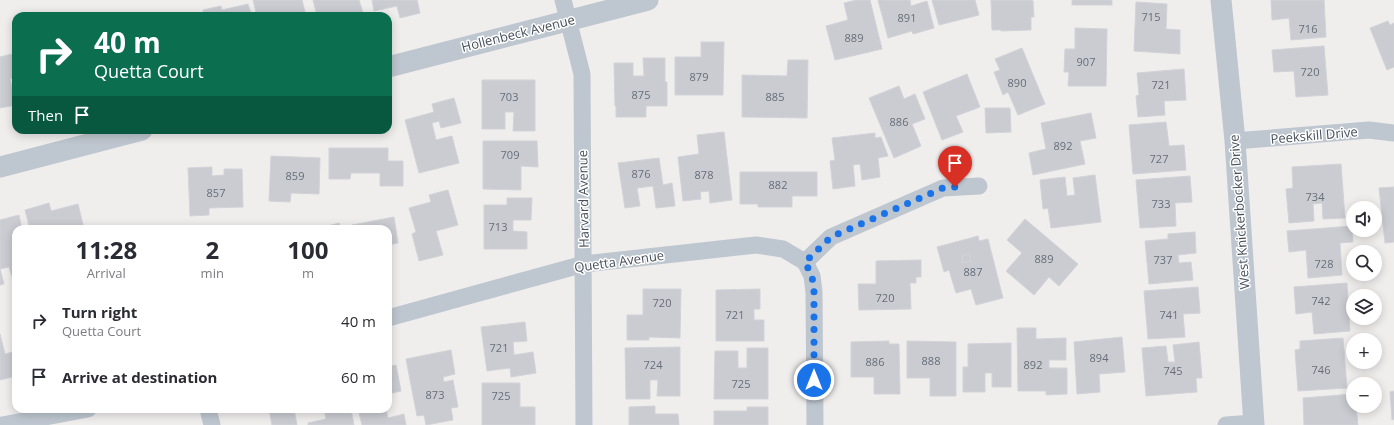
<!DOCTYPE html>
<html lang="en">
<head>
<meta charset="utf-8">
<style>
	:root { --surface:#fff; --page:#f2f2f3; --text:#2b2b33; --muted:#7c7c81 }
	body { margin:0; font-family:"Open Sans",sans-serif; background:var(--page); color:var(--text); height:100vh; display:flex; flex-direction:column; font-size:15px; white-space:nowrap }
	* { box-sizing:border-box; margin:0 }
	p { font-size:13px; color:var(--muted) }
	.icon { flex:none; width:22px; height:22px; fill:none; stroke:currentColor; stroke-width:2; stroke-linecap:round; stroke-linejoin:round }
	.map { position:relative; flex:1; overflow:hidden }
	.panel { position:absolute; left:12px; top:225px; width:380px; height:188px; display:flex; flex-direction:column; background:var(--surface); border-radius:12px; box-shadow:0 2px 10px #0003 }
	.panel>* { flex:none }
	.banner { position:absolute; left:12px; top:12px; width:380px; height:122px; border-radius:12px; box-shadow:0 2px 10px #0003; background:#0b6e4f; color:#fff; overflow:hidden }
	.controls { position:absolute; left:1346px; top:201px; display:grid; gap:8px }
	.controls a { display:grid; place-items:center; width:36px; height:36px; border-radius:50%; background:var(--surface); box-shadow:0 2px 10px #0003; font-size:20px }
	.pin { position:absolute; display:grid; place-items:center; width:34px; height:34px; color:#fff; margin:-41px -17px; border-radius:50% 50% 50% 0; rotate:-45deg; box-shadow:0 0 4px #0007 }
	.pin .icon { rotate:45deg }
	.me { position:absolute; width:44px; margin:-22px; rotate:0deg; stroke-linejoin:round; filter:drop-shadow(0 0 3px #0008) }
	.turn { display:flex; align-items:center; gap:14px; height:84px; padding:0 16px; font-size:18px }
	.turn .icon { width:52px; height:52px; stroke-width:2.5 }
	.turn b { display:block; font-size:28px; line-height:34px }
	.then { display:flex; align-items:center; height:38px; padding:0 16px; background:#0003; gap:8px; font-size:15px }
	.eta { display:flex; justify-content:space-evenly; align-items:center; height:68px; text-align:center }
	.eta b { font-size:24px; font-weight:700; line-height:28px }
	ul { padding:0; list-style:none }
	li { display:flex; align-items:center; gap:12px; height:56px; padding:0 16px }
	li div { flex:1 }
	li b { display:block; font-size:15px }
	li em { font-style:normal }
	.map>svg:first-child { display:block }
</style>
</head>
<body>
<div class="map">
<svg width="1394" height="425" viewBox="0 0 1394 425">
	<rect width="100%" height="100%" fill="#f0eded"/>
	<g fill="#caccd2" stroke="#d1d3d8" fill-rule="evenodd">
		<path d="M253,0H302L306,16H257Z"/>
		<path d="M313,0H359L364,16H317Z"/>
		<path d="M372,0H417L420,13L400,18L397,6L374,11Z"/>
		<path d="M857,0H870L882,49L835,60L826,26L848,20L844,3Z"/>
		<path d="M878,0H910L911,6L927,1L934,28L913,34L912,31L888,38Z"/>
		<path d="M932,0H975L979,15L939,25Z"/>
		<path d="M991,0H1032L1033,1L1034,17H1031V30L1001,31V30H992Z"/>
		<rect x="1072" y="0" width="40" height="5"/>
		<path d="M1271,0H1324L1326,37L1291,40L1289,18L1272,20Z"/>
		<path d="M1136,2L1167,4L1166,29L1180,30V54L1134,51Z"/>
		<path d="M248,4L252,16H204L203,10L221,6L222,10Z"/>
		<path d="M1388,21L1390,25L1394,23V67L1387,70L1370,28Z"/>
		<path d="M1075,28L1107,29L1106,86H1068L1069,72H1064L1065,49H1075Z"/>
		<path d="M701,42H724L723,95H675V57H701Z"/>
		<path d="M1324,46L1328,95L1296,97L1294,71L1274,72L1272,50Z"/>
		<path d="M1022,48L1045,104L1018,115L1008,92L1003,95L994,72L1000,70L995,59Z"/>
		<path d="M16,53V77L10,79L16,105L0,108V57Z"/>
		<path d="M643,58H665V82H667V106H646V117H616V106H615L614,63H633V76H644Z"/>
		<path d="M788,60H808L807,118L742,117V75L787,76Z"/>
		<path d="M1184,69L1186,100L1164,101L1165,115L1138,117L1136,96L1139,95L1137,73Z"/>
		<path d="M967,74L980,107L956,116L963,132L942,140L923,92Z"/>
		<path d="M482,80H535V131H513L514,112H505V129H482Z"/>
		<path d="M899,86L904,99L915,94L925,119L912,124L921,146L894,158L869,98Z"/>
		<path d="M454,98L461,123L441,128L439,121L432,123L436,140L452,136L459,163L419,173L405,120L434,112L432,104Z"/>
		<path d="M985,108H1010L1011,132L986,133Z"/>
		<path d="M1091,113L1096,138L1080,141L1085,164L1033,175L1029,153L1046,149L1041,123Z"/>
		<path d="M1166,122L1169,146L1184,145L1186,170L1133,174L1129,125Z"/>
		<path d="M724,132L732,200L710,203L709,191L700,192L701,199L683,201L678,157L699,154L697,135Z"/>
		<path d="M875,133V138L881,137L888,156L878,158L880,177L862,180L860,164L853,165L855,186L833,189L830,161L835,160L832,138Z"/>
		<path d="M483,141H537L538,167L521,166V190L483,189Z"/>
		<path d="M329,148H388V161H403V186H380V173H351L350,179H329Z"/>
		<path d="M271,156L320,158L319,194L291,193L290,202L269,201Z"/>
		<path d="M659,158L663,185L672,183L675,206L656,208L653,186L637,188L640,206L625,208L618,163Z"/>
		<path d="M1341,164L1345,218L1323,219L1322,203L1313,204L1314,221L1289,223L1286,189L1293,188L1292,167Z"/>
		<path d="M212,167V176L224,175V169H242L243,207L209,208V215L190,216L188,168Z"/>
		<path d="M740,172H817V196H792V207H758V204H740Z"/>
		<path d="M1095,175L1101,222L1051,228L1048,208L1043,209L1040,180L1065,177L1067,196L1075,195L1073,178Z"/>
		<path d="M1190,176L1192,202L1175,203L1176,226L1140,228L1136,180Z"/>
		<path d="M1394,187V242L1385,243L1379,188Z"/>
		<path d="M448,190L458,225L436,231L443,255L419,261L412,234L416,232L409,208L431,202L429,195Z"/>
		<path d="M507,198H532L531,220H513V231L527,232V249H484V205H507Z"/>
		<path d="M49,203L51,211L78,204L84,229H30L25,210Z"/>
		<path d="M19,215L22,229H16V276L12,277L9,267L0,269L4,284L0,285V220Z"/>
		<path d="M394,217L398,243L388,245V229H353L352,225Z"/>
		<path d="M1025,219L1078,264L1059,286L1049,277L1034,295L1006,271L1022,253L1007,240Z"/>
		<path d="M339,223L341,229H316Z"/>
		<path d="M1352,226L1353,242L1340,243L1342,275L1308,278L1306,250L1289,252L1287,231Z"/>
		<path d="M1195,232L1196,253L1178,255L1179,263L1191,262L1193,280L1149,284L1145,241L1168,239V234Z"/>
		<path d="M978,236L979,241L988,239L1003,298L976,305L971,289L956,293L949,270L944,272L937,247ZM969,254L971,261L963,263L962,256Z"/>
		<path d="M969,254L971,261L963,263L962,256Z"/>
		<path d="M921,260V277H916V283H910L911,309L859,310L858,284H876V261Z"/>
		<path d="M1347,283L1350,331L1314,334L1312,312L1296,314L1294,287Z"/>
		<path d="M1198,287L1200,313L1183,314L1185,337L1148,339L1144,291Z"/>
		<path d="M643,289H681L680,338L649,337V340H627V315H643Z"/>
		<path d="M760,289V309H754V320H764V341H716V290Z"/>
		<path d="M525,322L527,341L513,342L514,355L533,352L536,373L511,377L510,368L487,371L481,327Z"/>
		<path d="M1017,328H1036V339L1066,338V360H1049V368H1067V394L1046,395V391H1018Z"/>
		<path d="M0,334L5,354L13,352L16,366V376L0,380Z"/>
		<path d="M1122,337L1125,372L1099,374L1100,392L1077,394L1074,342Z"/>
		<path d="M1343,338L1347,388L1298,391L1295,350L1300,349V341Z"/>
		<path d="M889,341V344H899L900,394H874V377H851V342Z"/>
		<path d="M907,341L956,342V396H930V378H907Z"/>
		<path d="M1199,342L1202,378H1196L1197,392L1146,396L1142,348L1166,346L1168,362H1175L1173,345Z"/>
		<path d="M1011,343V387H992V373H985V392H963V367H968V344Z"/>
		<path d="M680,347V396H657L658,380H650V399H626L625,348Z"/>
		<path d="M747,348H768V399H714L715,351H738V368H747Z"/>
		<path d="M451,350L455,374L443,377L444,382L453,380L458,407L451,408L453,420L426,425L424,415L417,416L406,359Z"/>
		<path d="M396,365L401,391L388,394V367Z"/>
		<path d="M482,383H520V407H535V425H482Z"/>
		<path d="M1394,391V419L1392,420L1390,392Z"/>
		<path d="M1353,394V406H1356L1358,425H1304L1303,398Z"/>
		<path d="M655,406V414H678L679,425H629V407Z"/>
		<path d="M747,407H768V425H714V411H747Z"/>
		<path d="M269,409H294L297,425H272Z"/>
		<path d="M324,409H351L354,425H308V423L326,419Z"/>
		<path d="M358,409H386L388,418L404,414L406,425H362Z"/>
	</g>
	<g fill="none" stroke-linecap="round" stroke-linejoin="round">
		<g stroke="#bec6cf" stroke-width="17">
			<path d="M563,0L582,74L584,425"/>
			<path d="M1235,141L1369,130L1394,133"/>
			<path d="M805,262L831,237L943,188L979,186"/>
			<path d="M805,262L812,276L814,292L815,425"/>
			<path d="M388,318L584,264L756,245L783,249L805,262"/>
			<path d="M208,409L212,425"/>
			<path d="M2,425L88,409"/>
			<path d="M1226,425L1254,423"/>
		</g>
		<g stroke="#bec6cf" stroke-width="21">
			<path d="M1221,0L1235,141L1254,425"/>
			<path d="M388,67L648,0"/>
			<path d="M0,167L142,130"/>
		</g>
	</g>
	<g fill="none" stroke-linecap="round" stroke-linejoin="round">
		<path stroke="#1a73e8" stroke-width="7" stroke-dasharray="0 12.6" d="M814,380V292L812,276L805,262L831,237L943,188L955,187"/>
	</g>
	<g text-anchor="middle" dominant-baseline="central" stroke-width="3" stroke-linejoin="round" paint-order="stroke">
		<g font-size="11" fill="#676e78">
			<text x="1151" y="16">715</text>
			<text x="907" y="17">891</text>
			<text x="1308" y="28">716</text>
			<text x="854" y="37">889</text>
			<text x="1086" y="61">907</text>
			<text x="1310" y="71">720</text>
			<text x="699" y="76">879</text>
			<text x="1017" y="82">890</text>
			<text x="1161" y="84">721</text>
			<text x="641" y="94">875</text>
			<text x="509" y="96">703</text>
			<text x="775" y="96">885</text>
			<text x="899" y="121">886</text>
			<text x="1063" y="145">892</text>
			<text x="510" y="154">709</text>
			<text x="1159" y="158">727</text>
			<text x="641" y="173">876</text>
			<text x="704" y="174">878</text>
			<text x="295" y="175">859</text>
			<text x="778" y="184">882</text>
			<text x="216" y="192">857</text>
			<text x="1315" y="196">734</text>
			<text x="1161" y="203">733</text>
			<text x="498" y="226">713</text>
			<text x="1044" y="258">889</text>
			<text x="1163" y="259">737</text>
			<text x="1324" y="263">728</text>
			<text x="973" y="271">887</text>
			<text x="885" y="297">720</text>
			<text x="1321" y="300">742</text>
			<text x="662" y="302">720</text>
			<text x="735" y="314">721</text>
			<text x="1169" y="314">741</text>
			<text x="499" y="347">721</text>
			<text x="1099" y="357">894</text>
			<text x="931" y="360">888</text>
			<text x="875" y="361">886</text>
			<text x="653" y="364">724</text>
			<text x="1033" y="364">892</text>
			<text x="1321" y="369">746</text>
			<text x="1173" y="370">745</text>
			<text x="741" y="383">725</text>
			<text x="435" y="394">873</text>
			<text x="501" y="395">725</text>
		</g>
		<g font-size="13" fill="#464f5a" stroke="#fff">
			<text transform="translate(518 33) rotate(-14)">Hollenbeck Avenue</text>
			<text transform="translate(1314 135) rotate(-5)">Peekskill Drive</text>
			<text transform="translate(583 199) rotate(-91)">Harvard Avenue</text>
			<text transform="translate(1239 212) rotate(-94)">West Knickerbocker Drive</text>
			<text transform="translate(619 261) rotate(-8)">Quetta Avenue</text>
		</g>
	</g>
</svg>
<div class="controls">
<a><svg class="icon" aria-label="sound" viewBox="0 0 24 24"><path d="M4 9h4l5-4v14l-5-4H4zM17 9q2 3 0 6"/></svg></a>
<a><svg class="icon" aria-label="search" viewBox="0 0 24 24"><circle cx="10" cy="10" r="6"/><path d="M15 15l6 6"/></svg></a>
<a><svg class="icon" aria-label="layers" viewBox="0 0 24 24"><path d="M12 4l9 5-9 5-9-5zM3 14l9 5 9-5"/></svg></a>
<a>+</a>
<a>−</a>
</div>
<div class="pin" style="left:955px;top:187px;background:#d93025"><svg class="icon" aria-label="arrive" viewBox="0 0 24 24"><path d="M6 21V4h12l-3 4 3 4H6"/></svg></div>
<svg class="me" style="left:814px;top:380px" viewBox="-20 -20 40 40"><circle r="17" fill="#1a73e8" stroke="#fff" stroke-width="3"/><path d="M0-11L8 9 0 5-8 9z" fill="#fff"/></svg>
<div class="banner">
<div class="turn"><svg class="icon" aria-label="right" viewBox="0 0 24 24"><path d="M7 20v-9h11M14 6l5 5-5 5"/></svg><div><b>40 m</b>Quetta Court</div></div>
<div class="then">Then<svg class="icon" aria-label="arrive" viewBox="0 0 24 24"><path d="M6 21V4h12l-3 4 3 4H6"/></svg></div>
</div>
<section class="panel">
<div class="eta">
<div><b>11:28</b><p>Arrival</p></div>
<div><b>2</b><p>min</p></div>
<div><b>100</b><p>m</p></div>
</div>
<ul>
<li><svg class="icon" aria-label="right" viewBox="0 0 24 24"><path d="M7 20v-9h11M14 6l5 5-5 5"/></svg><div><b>Turn right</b><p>Quetta Court</p></div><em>40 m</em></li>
<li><svg class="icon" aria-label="arrive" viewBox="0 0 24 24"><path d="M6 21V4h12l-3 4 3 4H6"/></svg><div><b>Arrive at destination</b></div><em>60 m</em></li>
</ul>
</section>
</div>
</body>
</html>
